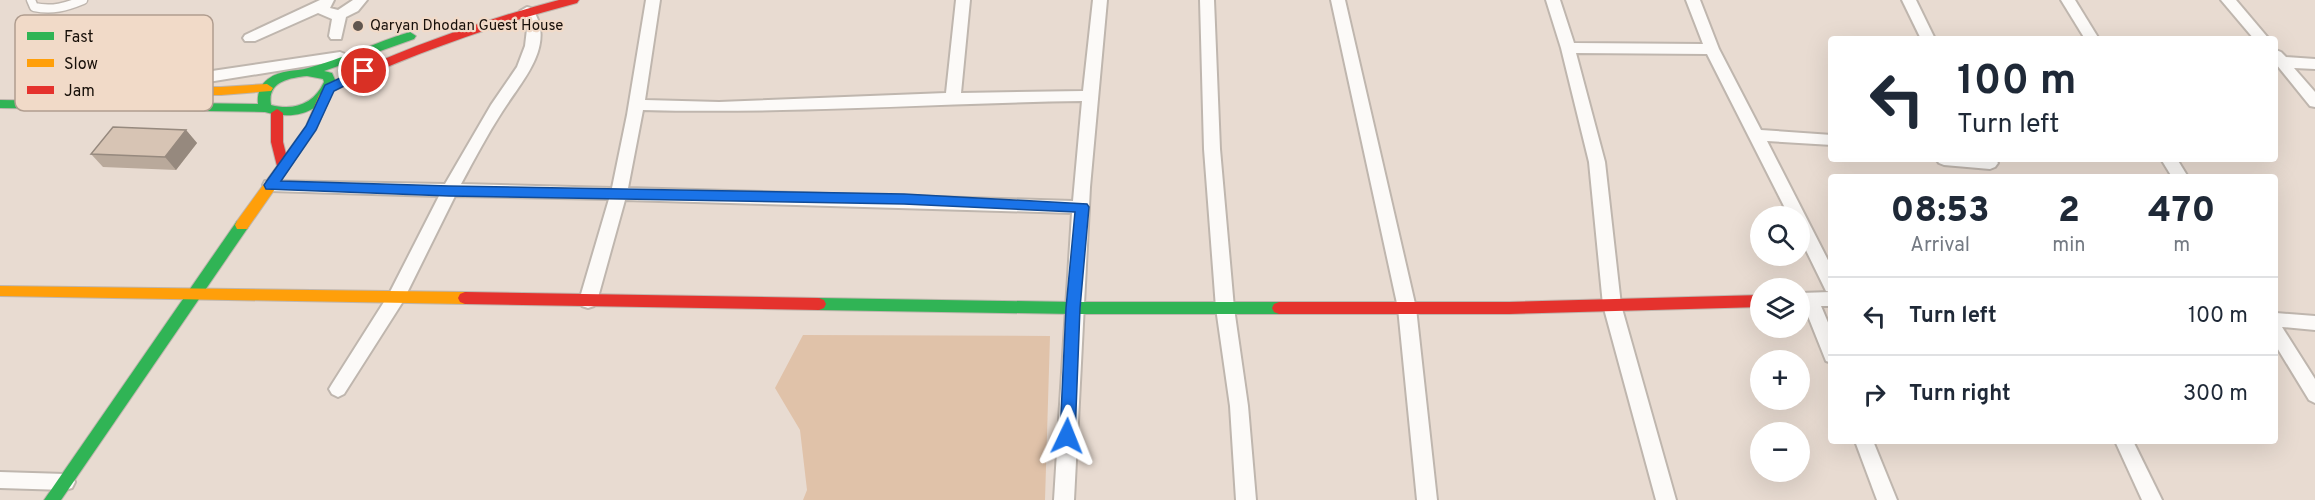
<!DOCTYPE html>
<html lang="en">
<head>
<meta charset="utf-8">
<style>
	:root { --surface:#fff; --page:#f6f6f7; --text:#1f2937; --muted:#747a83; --line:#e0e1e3 }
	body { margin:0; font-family:Overpass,sans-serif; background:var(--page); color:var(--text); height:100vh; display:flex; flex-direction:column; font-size:22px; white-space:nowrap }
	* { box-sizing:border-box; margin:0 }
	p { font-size:20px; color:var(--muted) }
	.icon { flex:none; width:33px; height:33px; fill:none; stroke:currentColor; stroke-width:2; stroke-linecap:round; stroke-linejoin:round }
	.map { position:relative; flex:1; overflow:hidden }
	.details { position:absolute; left:1828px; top:174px; width:450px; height:270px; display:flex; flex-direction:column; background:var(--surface); border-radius:6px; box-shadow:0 6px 24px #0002 }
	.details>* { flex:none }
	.hud { position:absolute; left:1828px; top:36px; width:450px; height:126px; border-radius:6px; box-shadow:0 6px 24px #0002; background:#fff; color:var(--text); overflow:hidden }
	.controls { position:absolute; left:1750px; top:206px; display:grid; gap:12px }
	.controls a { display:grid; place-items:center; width:60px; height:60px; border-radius:50%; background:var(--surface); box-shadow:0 6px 24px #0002; font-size:30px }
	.pin { position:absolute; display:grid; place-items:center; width:51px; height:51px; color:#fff; margin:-26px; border:3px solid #fff; border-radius:50%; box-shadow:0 2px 6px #0007 }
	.me { position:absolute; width:66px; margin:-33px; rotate:2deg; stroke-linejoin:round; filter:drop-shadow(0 0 4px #0008) }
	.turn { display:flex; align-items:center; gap:21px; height:126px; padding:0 30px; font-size:27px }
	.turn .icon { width:78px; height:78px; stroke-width:2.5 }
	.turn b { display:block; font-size:42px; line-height:51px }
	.eta { display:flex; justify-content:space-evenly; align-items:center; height:102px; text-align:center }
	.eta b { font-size:36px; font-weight:800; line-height:42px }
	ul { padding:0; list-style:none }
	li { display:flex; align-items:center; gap:18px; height:78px; padding:0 30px; border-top:2px solid var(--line) }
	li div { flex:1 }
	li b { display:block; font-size:22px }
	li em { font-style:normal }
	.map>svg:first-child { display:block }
</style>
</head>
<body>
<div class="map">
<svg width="2315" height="500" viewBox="0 0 2315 500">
	<rect width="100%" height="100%" fill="#e8dbd1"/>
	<path fill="#e0c2a9" d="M803,335L1050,336L1045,500H803L807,490L800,430L775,388Z"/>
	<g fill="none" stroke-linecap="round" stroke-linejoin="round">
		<defs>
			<path id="lane" d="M31,0L34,7C52,11 66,7 83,0"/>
			<g id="street">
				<path d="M320,0H334L330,8L338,10L353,0H367L358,11L346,17L341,39H331L329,36L332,19L318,13L255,41H245L243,38L245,35Z"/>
				<path d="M646,0H660L645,100L719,102L946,93L956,0H970L961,93L1083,91L1093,0H1107L1090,187L1074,500H1054L1072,213L625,200L597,301L594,306L588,308L582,306L579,301L609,199L455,196L402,303L344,394L338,397L332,394L329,389L332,384L389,294L439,196L271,191L265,189L263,185L265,181L445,184L491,105L517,67L525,46L527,29L520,11L527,7C534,8 535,13 538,20C550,53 518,86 502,112C487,135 474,160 461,184L612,188L627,115ZM1082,101L1073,201L628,188L643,110C789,114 936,103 1082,101Z"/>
				<path d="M1200,0H1214L1220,149L1234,308L1248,406L1256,500H1236L1230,406L1216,308L1204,149Z"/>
				<path d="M1331,0H1345L1416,308L1437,500H1417L1398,308Z"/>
				<path d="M1546,0H1560L1574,43L1703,44L1686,0H1700L1719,49L1761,130L1832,135V145L1767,141L1832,268V306H1821L1832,332V363L1826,361L1804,306L1800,305V293L1831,292L1826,291L1800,238V216H1789L1707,54L1576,53L1605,162L1621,305L1676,500H1656L1603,305L1589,162L1561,48Z"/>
				<path d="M1902,0H1916L1935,39H1921Z"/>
				<path d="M2061,0H2075L2099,39H2085Z"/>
				<path d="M2221,0H2236L2269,39H2254Z"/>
				<path d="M2276,50L2281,52L2286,57L2315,59V69L2294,68L2315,92V107L2310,106L2276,64Z"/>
				<path d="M340,52L345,54L347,57L345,60L134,94L127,89L129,85L185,75Z"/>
				<path d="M1936,159H1995L1998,163L1995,167L1990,169L1944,165L1939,163Z"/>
				<path d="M2161,159H2177L2188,177H2172Z"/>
				<path d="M2276,313L2315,316V330L2282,327L2315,379V403L2309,400L2276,346Z"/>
				<path d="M1855,441H1873L1897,500H1877Z"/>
				<path d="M2115,441H2133L2162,500H2142Z"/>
				<path d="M0,472L65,474L72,476L75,482L72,488L65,490L0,488Z"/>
			</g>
			<g id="fast">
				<path d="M410,32L416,36L414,39L324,71L332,73L336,82C322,112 296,121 265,112L0,108V100L258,104C257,94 260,85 268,79C281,69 295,72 308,68C342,59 376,42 410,32ZM307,76L323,79L324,82C314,104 294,111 271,105C267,82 288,78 307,76Z"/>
				<path d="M242,220L247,221L249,225L247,229L61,500H44L237,221Z"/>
				<path d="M819,298L1073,302H1279L1284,304L1286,308L1284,312L1279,314H1073L819,310L814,308L812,304L814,300Z"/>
			</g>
			<g id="slow">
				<path d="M267,84L273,88L271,91L221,95H98L92,91L98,87H221Z"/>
				<path d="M325,91L331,95L316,130L247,229H237L235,225L237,221L306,126L319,95Z"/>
				<path d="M0,286L465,292L470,294L472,298L470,302L465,304L0,296Z"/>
			</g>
			<g id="jam">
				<path d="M559,0H579L577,3C493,25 412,54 333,91H325L323,88L325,85C401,50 478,21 559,0Z"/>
				<path d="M277,109L283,113V142L289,166L283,171L277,166L271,142V113Z"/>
				<path d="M465,292L819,298L824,300L826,304L824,308L819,310L465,304L460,302L458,298L460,294Z"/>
				<path d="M1761,295V307L1509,314H1279L1274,312L1272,308L1274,304L1279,302H1509Z"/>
			</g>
		</defs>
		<use href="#lane" stroke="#bfb6ae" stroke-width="11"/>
		<use href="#street" stroke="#bfb6ae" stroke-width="4"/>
		<use href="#fast" stroke="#bfb6ae" stroke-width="2"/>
		<use href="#slow" stroke="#bfb6ae" stroke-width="2"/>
		<use href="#jam" stroke="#bfb6ae" stroke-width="2"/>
		<use href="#lane" stroke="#fcfaf8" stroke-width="8"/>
		<use href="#street" fill="#fcfaf8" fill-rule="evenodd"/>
		<use href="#fast" fill="#30b455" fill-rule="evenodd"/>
		<use href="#slow" fill="#ff9f0a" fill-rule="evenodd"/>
		<use href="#jam" fill="#e5322d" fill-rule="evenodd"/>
	</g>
	<path fill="#b9a99b" d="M186,130L197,143L176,170L103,167L91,154Z"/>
	<path fill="#96897e" d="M186,130L197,143L176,170L165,157Z"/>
	<path fill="#d7c4b4" stroke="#96897e" stroke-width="1.5" d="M113,127L186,130L165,157L91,154Z"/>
	<path fill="#1a73e8" stroke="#114b97" stroke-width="1.5" d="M364,67L368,68V74L334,91L316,130L281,181L449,186L904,194L1087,204L1089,207L1080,308L1075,436L1073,441L1067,443L1062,441L1060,436L1066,308L1075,212L904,204L449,196L266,189L264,185L266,182L306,126L325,85Z"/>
	<circle fill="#60564f" stroke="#f1dac8" stroke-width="2" cx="358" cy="26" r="6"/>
	<g text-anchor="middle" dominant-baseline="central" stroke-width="4.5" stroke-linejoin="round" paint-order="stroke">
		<g font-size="15" fill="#170f09" stroke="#f1dac8" text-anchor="start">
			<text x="370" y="26">Qaryan Dhodan Guest House</text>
		</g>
	</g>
	<rect x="15" y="15" width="198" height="96" rx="9" fill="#f1dac8" stroke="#b09d8f" stroke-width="1.5"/>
	<rect x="27" y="32" width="27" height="8" fill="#30b455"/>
	<rect x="27" y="59" width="27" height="8" fill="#ff9f0a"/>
	<rect x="27" y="86" width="27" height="8" fill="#e5322d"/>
	<g font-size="16" fill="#170f09">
		<text x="64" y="42">Fast</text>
		<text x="64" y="69">Slow</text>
		<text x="64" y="96">Jam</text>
	</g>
</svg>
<div class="controls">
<a><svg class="icon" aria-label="search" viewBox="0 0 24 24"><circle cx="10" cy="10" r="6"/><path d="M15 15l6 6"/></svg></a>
<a><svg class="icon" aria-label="layers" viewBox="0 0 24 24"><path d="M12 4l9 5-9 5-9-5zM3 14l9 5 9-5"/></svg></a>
<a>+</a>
<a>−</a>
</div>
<div class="pin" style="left:364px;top:71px;background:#d93025"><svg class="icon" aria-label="arrive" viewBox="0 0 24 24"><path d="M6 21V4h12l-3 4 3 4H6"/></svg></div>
<svg class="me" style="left:1067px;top:436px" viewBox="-20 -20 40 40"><path d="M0-17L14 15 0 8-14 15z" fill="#1a73e8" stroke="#fff" stroke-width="4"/></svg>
<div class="hud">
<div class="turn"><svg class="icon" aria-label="left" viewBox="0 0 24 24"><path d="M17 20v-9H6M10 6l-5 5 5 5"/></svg><div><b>100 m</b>Turn left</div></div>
</div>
<section class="details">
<div class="eta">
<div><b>08:53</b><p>Arrival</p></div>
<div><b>2</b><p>min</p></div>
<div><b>470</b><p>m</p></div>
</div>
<ul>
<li><svg class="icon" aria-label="left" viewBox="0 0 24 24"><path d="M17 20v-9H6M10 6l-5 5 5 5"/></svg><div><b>Turn left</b></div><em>100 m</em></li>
<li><svg class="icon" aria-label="right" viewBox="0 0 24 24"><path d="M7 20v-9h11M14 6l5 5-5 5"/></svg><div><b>Turn right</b></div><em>300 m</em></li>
</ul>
</section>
</div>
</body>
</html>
